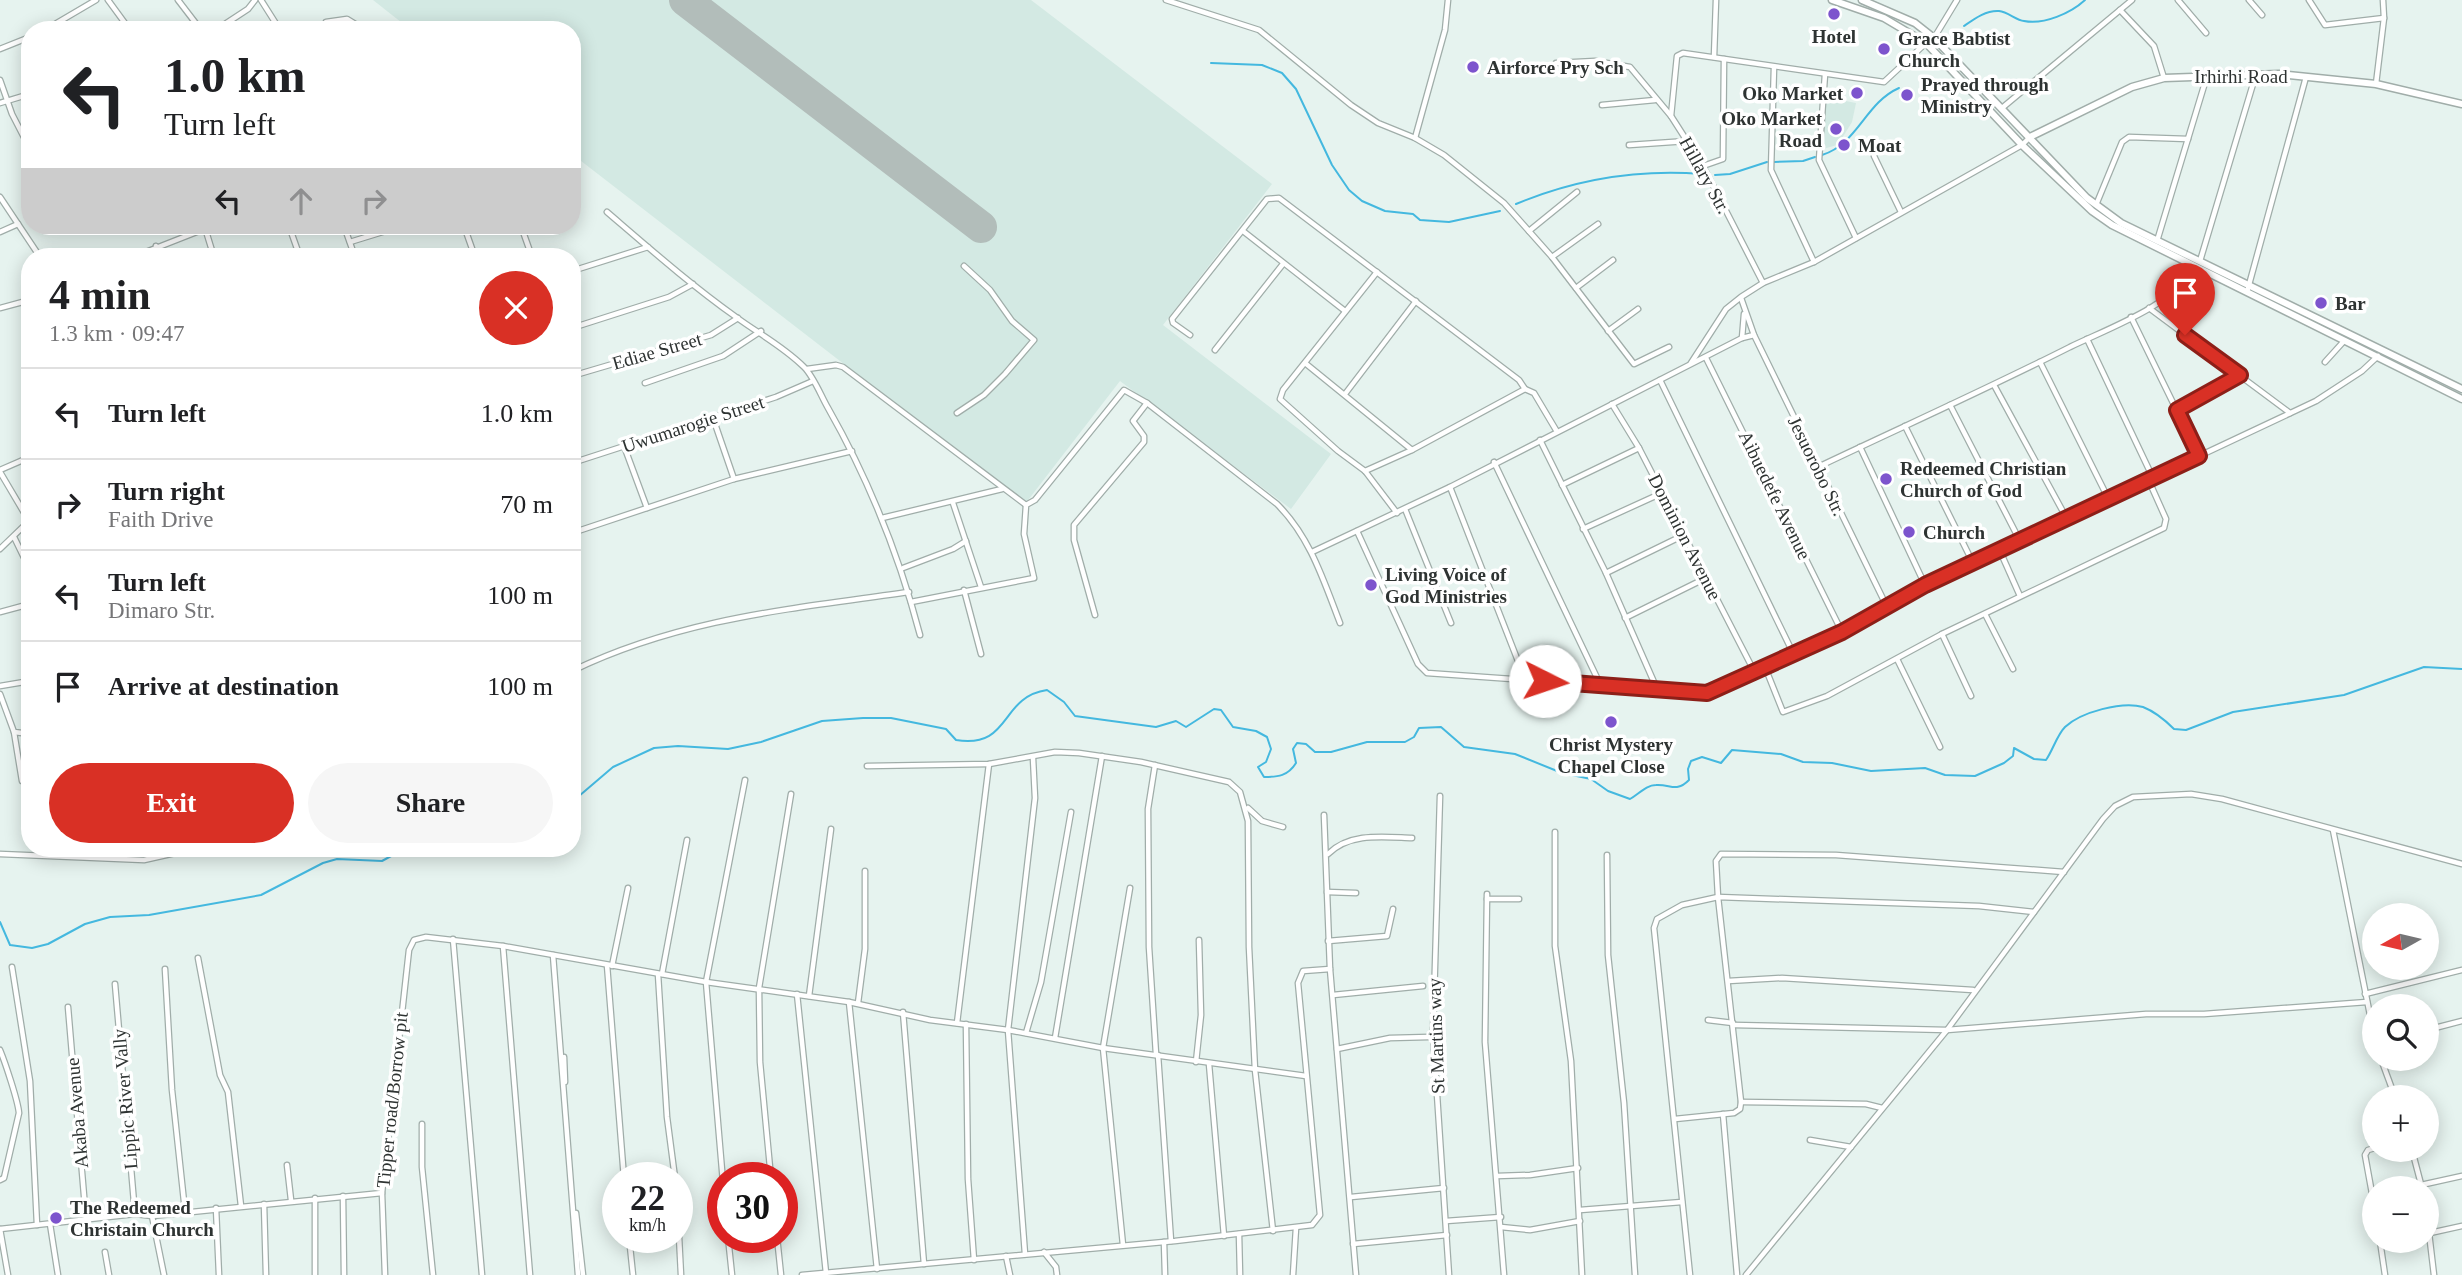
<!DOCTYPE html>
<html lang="en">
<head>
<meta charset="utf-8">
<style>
	:root { --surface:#fff; --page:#f6f6f6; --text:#202124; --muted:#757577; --line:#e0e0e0; --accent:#d93025 }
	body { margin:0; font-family:"Times New Roman",serif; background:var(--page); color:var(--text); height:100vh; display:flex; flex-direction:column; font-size:26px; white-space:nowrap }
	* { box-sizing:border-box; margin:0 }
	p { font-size:23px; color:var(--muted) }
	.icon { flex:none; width:38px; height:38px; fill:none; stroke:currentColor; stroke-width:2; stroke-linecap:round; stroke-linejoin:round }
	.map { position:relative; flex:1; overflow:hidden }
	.details { position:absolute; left:21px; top:248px; width:560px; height:609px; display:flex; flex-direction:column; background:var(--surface); border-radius:28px; box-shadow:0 4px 18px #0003 }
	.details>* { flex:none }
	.hud { position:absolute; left:21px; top:21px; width:560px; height:214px; border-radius:28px; box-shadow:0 4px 18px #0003; background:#fff; color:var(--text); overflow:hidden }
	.needle { width:46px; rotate:262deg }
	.buttons { position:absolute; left:2362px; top:903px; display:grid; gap:14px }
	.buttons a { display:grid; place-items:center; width:77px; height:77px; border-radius:50%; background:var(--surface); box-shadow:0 4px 18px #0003; font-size:35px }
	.speed { position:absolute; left:602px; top:1162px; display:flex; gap:14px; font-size:35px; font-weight:700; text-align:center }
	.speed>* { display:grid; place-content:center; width:91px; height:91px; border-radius:50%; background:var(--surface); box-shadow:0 4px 18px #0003; line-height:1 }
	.speed small { font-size:18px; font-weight:400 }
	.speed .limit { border:10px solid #d22; background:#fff; color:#111 }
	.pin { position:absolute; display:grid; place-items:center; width:60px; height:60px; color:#fff; margin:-72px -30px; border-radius:50% 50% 50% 0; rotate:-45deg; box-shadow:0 0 7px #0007 }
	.pin .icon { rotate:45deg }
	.me { position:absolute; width:77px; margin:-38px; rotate:94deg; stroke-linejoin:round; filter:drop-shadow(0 0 5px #0008) }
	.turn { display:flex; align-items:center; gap:24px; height:147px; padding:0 28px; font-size:32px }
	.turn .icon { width:91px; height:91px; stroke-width:2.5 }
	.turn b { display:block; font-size:49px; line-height:60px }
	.lanes { display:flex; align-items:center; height:66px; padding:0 28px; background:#0003; justify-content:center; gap:35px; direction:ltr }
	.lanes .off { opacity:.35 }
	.round { display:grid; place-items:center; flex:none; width:74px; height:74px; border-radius:37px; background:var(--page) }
	.headline { display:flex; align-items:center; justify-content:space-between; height:119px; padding:0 28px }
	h1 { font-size:42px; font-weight:600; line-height:52px }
	.button { display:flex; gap:14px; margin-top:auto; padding:14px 28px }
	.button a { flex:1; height:80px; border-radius:42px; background:var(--accent); color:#fff; font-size:28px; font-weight:600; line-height:80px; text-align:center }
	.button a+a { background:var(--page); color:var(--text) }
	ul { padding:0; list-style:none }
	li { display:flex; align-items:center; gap:21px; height:91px; padding:0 28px; border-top:2px solid var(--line) }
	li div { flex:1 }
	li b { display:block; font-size:26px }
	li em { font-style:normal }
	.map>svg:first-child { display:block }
</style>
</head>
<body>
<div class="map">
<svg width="2462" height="1275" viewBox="0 0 2462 1275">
	<rect width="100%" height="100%" fill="#e6f3ef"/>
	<g fill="#d3e9e3">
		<path d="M373,0H1031L1272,184L1163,325L1331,454L1291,509L1120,381L1025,504L572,154V30H411Z"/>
		<path d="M1825,97L1856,103L1852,122L1844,135L1837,145L1823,149Z"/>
	</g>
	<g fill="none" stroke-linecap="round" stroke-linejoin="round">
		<g stroke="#44b8df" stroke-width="2">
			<path d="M1964,26C1974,19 1986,10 1999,11C2008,12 2016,20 2024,21C2044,25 2071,13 2085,0"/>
			<path d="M1211,63L1262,65L1282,73L1296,89L1332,165L1349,190L1362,201L1385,211L1413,214L1420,220L1449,222L1500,211"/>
			<path d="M1822,155C1858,144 1865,103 1899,88"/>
			<path d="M1774,162L1803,161L1815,157"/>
			<path d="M1715,175L1730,174L1767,162"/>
			<path d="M1516,204C1576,179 1637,169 1702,174"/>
			<path d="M572,802L613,767L654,748L678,746L728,749L761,742L822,721L863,718H891L946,729L956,740C1012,749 999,697 1047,690L1064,702L1075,716L1156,727L1176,721L1186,727L1214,709L1221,710L1233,727L1256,731L1267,737L1271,749L1266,762L1258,767L1264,777C1278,777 1288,776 1296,763L1293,749L1297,743L1306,744L1315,752H1331L1367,742H1405L1414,737L1419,728L1441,727L1464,747L1515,754L1562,773L1591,779L1608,791L1630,799C1639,794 1646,785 1656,785C1671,784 1676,793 1689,780L1688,769L1691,761L1702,757L1721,763L1732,750L1781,754L1803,762L1832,763L1871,771L1925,768L1945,775L1975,776L2004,763L2013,756L2014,748L2034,759L2046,760C2053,750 2057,735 2065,727C2081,712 2122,701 2143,707C2156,712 2165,720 2174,729L2186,730L2233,712L2344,695L2424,667L2462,669"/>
			<path d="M0,922L10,945L32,948L48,944L85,924L110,917L149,915L261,895L323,863L337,859L382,861L404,849"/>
		</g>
		<path stroke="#b2bdba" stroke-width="32" d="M685,0L981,227"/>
		<defs>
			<g id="street">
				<path d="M108,0L130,30"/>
				<path d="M178,0L201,30"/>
				<path d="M261,0L280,30"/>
				<path d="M1166,0L1259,30L1351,105L1378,123L1415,138L1444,155L1504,203L1552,257L1634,364L1669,347"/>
				<path d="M2178,0L2206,33"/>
				<path d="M2249,0L2262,15"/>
				<path d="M2309,0L2325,25L2384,18"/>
				<path d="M2120,10L2154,46L2164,78"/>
				<path d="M326,22L347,19L365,30"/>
				<path d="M45,30L96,0"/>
				<path d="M216,30L248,9L255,0"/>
				<path d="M1934,38L1957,0"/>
				<path d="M0,49L30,37"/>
				<path d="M1714,57L1716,0"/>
				<path d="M1556,63L1595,61L1630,67L1671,116"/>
				<path d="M1774,67L1771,170L1814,262"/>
				<path d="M1825,74L1819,160L1856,238"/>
				<path d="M0,80L12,114L30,149"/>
				<path d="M2376,84L2384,18L2383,0"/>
				<path d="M0,103L30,94"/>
				<path d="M1602,105L1655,100"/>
				<path d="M2002,108L2132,0"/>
				<path d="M1415,138L1445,30L1448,0"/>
				<path d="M1629,145L1687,141"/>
				<path d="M1874,156L1901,212"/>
				<path d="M1703,166L1723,159L1724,59"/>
				<path d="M0,197L40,257"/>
				<path d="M2096,205L2122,142L2129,137L2188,139"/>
				<path d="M607,212C649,248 691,285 736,317C759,334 783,346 804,367C814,377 821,396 828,408C869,480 899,555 920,635"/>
				<path d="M289,226L300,257"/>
				<path d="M344,226L355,257"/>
				<path d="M464,226L475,257"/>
				<path d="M521,226L532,257"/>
				<path d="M205,228L214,257"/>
				<path d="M1243,231L1345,311"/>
				<path d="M1529,231L1577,192"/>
				<path d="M0,232L18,224"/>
				<path d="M2157,241L2207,76"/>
				<path d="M350,242L402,226"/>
				<path d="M156,246L159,257"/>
				<path d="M133,257L212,226"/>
				<path d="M276,257L297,250"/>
				<path d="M457,257L474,252"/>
				<path d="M1552,257L1598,224"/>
				<path d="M2200,261L2256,74"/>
				<path d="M572,271L648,247"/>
				<path d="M1377,272L1283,390L1280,399L1338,451L1365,471L1397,513"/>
				<path d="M1763,283L1703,166L1671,116L1677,56L1683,53L1884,82L1926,43"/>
				<path d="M1576,288L1613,260"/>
				<path d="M2247,292L2306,77"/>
				<path d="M1741,298L1754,335L1887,607"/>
				<path d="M0,308L30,300"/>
				<path d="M2149,308L2290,413"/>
				<path d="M2131,317L2199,456"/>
				<path d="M572,328L669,297L693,284"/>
				<path d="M1608,331L1638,309"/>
				<path d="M1190,335L1173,323L1172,319L1267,199L1279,198L1519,380L1525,389L1534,393L1556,430"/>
				<path d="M1742,338L1744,314"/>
				<path d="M2087,339L2153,478"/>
				<path d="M1215,350L1283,264"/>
				<path d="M1706,358L1842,632"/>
				<path d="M2040,362L2109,500"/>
				<path d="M2325,362L2344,341"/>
				<path d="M1305,363L1412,450L1525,389"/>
				<path d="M1691,363L1726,309L1741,297L1763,283L1814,262L2022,145L2030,137"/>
				<path d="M807,369L836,365L843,367L1026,505"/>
				<path d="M572,376L711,335L738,318"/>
				<path d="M1660,380L1794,655"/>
				<path d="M645,383L723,356L761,331"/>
				<path d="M1994,385L2067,519"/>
				<path d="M1345,394L1416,301"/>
				<path d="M1612,404L1639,448L1754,671"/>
				<path d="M1950,405L2020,541"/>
				<path d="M2177,410L2240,375"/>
				<path d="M957,413L984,395L1005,374L1034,340L1012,321L990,290L964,266"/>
				<path d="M713,418L734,479"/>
				<path d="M1905,426L1973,563"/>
				<path d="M1540,440L1606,573L1657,689"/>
				<path d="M624,446L647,508"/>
				<path d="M1860,447L1925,585"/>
				<path d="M1494,462L1600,684"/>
				<path d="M572,463L776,397L813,381"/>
				<path d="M1818,467C1902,427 1987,389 2070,347C2114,326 2166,308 2197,269"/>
				<path d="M0,470L30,457"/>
				<path d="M1365,471L1412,450"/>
				<path d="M0,472L29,521"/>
				<path d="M1562,485L1639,448"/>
				<path d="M1450,487L1525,679"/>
				<path d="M953,503L981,587"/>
				<path d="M1405,509L1451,623"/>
				<path d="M882,518L1002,489"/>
				<path d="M1583,529L1662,493"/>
				<path d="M1357,531L1418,664L1427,673L1707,693L1842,632L1925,585L2316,401L2362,371L2378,356"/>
				<path d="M572,533L734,479L852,451"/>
				<path d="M14,537L30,570"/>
				<path d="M0,549L29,521"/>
				<path d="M2000,551L2020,596"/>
				<path d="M1312,552L1450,487L1742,338L1754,335"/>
				<path d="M903,568L953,549L966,541"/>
				<path d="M1606,573L1684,535"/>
				<path d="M964,590L981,654"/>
				<path d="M911,602L1034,578L1024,534L1026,505L1035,500L1124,390L1147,403L1277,504C1310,537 1323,579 1340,623"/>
				<path d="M0,612L30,604"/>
				<path d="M1985,614L2013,669"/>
				<path d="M1095,615L1074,540V525L1144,442V436L1133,421L1147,403"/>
				<path d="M1625,618L1706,578"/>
				<path d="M1942,634L1971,696"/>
				<path d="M1897,659L1940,747"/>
				<path d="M1765,667L1783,712L1827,696L1942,634L2164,528L2166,519L2149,481"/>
				<path d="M572,671C682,618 791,609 909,592"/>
				<path d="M0,686L30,681"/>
				<path d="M0,694L14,732L30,734"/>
				<path d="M14,732L22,781"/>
				<path d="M1155,765L1148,809L1149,947L1156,1054"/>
				<path d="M867,766L989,764L1055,752L1079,753L1141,762L1229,782L1240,792L1248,821L1249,947L1255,1070L1273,1231"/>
				<path d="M1440,796L1433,1034L1449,1275"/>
				<path d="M1248,808L1262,821L1283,827"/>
				<path d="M1324,815L1330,969L1356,1275"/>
				<path d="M2333,830L2375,1040"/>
				<path d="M1555,832V946L1571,1061L1582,1275"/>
				<path d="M0,854L144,860L193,849"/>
				<path d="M1328,854C1350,832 1384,837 1412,838"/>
				<path d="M1607,855L1608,955L1624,1103L1635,1275"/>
				<path d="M1327,892L1356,893"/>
				<path d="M1487,894L1485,1042L1504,1275"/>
				<path d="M1487,899H1519"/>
				<path d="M453,939L482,1275"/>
				<path d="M1328,941L1387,936L1393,909"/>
				<path d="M503,946L530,1275"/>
				<path d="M553,955L578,1275"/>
				<path d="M198,958L220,1075L228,1092L241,1206"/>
				<path d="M607,965L624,1178"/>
				<path d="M612,966L628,888"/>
				<path d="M12,967L30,1081L37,1225"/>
				<path d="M165,969L172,1090L185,1211"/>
				<path d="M658,974L667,1117L675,1178"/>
				<path d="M662,974L687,840"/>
				<path d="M1728,981L1782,978L1973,990"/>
				<path d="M115,984L135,1214"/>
				<path d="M797,994L826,1273"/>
				<path d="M2365,994L2462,970"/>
				<path d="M1333,995L1423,986"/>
				<path d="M809,996L831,829"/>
				<path d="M849,1002L877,1269"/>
				<path d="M858,1003L865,949V871"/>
				<path d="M68,1007L86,1219"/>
				<path d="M903,1012L924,1264"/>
				<path d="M1708,1020L1733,1023"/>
				<path d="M957,1023L989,764"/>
				<path d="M966,1024L968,1179L974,1260"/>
				<path d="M1734,1025L1947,1030L2146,1014H2204L2367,1002"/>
				<path d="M2427,1030L2462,1021"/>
				<path d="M1026,1033L1041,982L1071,812"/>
				<path d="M1055,1038L1102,756"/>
				<path d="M1337,1049L1390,1038L1429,1037"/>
				<path d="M0,1050C5,1062 18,1101 19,1113L4,1178L0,1180"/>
				<path d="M1158,1055L1171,1241"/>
				<path d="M564,1057L565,1082"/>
				<path d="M2381,1059L2395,1097"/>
				<path d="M1196,1062L1201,1015L1199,940"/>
				<path d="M1209,1064L1224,1236"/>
				<path d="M1741,1102L1866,1104L1882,1108"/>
				<path d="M1723,1114L1737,1275"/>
				<path d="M1675,1119L1734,1113L1740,1109L1741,1102L1718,897L1716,861L1721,854L1836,855L2064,872"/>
				<path d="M422,1124V1167L433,1275"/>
				<path d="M1810,1140L1851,1147"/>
				<path d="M2375,1148L2368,1150L2365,1155L2375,1210"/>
				<path d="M2412,1150L2422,1188"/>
				<path d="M287,1165L291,1200"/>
				<path d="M1497,1176L1530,1175L1578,1168"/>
				<path d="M771,1178L760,1062L759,988L791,794"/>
				<path d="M723,1182L706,982L745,780"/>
				<path d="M2421,1185L2462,1176"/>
				<path d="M343,1196L344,1275"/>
				<path d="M677,1197L681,1275"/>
				<path d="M1351,1197L1444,1188"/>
				<path d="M315,1198V1275"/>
				<path d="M264,1204L266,1275"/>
				<path d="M216,1208L219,1275"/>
				<path d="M1580,1210L1682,1202"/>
				<path d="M576,1213L583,1275"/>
				<path d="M152,1216L164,1275"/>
				<path d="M2427,1216L2434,1275"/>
				<path d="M1446,1221L1501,1217"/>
				<path d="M50,1224L58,1275"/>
				<path d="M1501,1227L1530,1230L1580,1221"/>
				<path d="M0,1229L135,1214L152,1216L382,1193"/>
				<path d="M0,1229L8,1275"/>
				<path d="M2430,1233L2462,1226"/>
				<path d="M1239,1234L1240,1275"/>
				<path d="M629,1237L633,1275"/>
				<path d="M728,1237L732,1275"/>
				<path d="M777,1237L781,1275"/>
				<path d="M2380,1241L2385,1275"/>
				<path d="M1164,1242L1165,1275"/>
				<path d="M1353,1244L1447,1235"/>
				<path d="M1123,1245L1103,1048L1130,888"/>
				<path d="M105,1252L109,1275"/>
				<path d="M1044,1252L1056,1267L1057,1275"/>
				<path d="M1025,1254L1008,1030L1035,798L1033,758"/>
				<path d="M1006,1256L1010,1275"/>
				<path d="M385,1275L382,1193L409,950L414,940L426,937L503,946L706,982L849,1002L930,1020L1008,1030L1103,1048L1306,1076"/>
				<path d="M802,1275L1175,1241L1312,1225L1320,1215L1298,983L1303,971L1330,969"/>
				<path d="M1293,1275L1296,1228"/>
				<path d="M1690,1275L1654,928L1657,919L1682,905L1718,897L1979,906L2034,912"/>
				<path d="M1746,1275L1947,1030L2103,819L2115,806L2133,797L2191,794L2222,799L2462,864"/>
			</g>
			<g id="secondary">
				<path d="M1832,0L1884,18L1926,43L2022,145L2092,211L2112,225L2462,399"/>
				<path d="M1862,0L1915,23L1934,38L2087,198L2121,223L2462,389"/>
				<path d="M2030,137L2132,87L2164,78L2279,74L2376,84L2462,104"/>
			</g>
		</defs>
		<use href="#street" stroke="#a0ada9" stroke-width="7"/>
		<use href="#secondary" stroke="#a0ada9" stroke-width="9"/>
		<use href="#street" stroke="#fff" stroke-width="4.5"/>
		<use href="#secondary" stroke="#fff" stroke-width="6"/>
	</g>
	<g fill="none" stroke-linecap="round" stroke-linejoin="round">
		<defs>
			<path id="route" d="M1545,681L1707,693L1842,632L1925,585L2199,456L2177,410L2240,375L2185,335"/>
		</defs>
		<use href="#route" stroke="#8d1f18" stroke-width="18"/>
		<use href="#route" stroke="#d93025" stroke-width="12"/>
	</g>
	<g fill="#7d54cd" stroke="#fff" stroke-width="2.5">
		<circle cx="1834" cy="14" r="7"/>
		<circle cx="1884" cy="49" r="7"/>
		<circle cx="1473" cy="67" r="7"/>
		<circle cx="1857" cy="93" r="7"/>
		<circle cx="1907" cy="95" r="7"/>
		<circle cx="1836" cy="129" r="7"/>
		<circle cx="1844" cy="145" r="7"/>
		<circle cx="2321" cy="303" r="7"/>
		<circle cx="1886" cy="479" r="7"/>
		<circle cx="1909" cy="532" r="7"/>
		<circle cx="1371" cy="585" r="7"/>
		<circle cx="1611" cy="722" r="7"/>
		<circle cx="56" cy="1218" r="7"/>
	</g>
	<g text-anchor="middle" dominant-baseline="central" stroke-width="7" stroke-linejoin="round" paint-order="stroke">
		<g font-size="19" font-weight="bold" fill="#2e3332" stroke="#fff" text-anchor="start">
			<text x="1834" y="36" text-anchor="middle">Hotel</text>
			<text x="1898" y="38">Grace Babtist<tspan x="1898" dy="22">Church</tspan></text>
			<text x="1487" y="67">Airforce Pry Sch</text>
			<text x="1921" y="84">Prayed through<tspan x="1921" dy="22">Ministry</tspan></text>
			<text x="1843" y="93" text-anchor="end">Oko Market</text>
			<text x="1822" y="118" text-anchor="end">Oko Market<tspan x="1822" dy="22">Road</tspan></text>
			<text x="1858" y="145">Moat</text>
			<text x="2335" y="303">Bar</text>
			<text x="1900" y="468">Redeemed Christian<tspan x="1900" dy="22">Church of God</tspan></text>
			<text x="1923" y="532">Church</text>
			<text x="1385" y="574">Living Voice of<tspan x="1385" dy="22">God Ministries</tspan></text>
			<text x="1611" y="744" text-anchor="middle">Christ Mystery<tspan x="1611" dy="22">Chapel Close</tspan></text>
			<text x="70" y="1207">The Redeemed<tspan x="70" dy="22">Christain Church</tspan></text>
		</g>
		<g font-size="19" fill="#2e3332" stroke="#fff">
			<text x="2241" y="76">Irhirhi Road</text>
			<text transform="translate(1705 175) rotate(61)">Hillary Str.</text>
			<text transform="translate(657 351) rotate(-16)">Ediae Street</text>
			<text transform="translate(693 424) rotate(-18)">Uwumarogie Street</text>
			<text transform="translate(1817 466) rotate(64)">Jesuorobo Str.</text>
			<text transform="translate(1775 495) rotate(64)">Aibuedefe Avenue</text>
			<text transform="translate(1685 537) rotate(63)">Dominion Avenue</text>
			<text transform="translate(1436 1036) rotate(-92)">St Martins way</text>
			<text transform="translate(125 1099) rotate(-95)">Lippic River Vally</text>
			<text transform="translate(392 1100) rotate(-84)">Tipper road/Borrow pit</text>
			<text transform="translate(77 1113) rotate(-95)">Akaba Avenue</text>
		</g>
	</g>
</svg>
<div class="buttons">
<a><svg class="needle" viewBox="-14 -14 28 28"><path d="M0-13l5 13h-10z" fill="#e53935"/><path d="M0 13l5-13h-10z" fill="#757577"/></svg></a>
<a><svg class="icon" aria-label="search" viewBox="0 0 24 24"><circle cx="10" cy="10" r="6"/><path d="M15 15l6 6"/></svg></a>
<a>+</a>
<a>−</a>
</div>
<div class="speed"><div>22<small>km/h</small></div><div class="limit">30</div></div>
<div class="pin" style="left:2185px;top:335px;background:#d93025"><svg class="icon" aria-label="arrive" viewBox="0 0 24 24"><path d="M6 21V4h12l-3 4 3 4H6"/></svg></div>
<svg class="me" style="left:1545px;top:681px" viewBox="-20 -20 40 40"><circle r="19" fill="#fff"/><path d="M0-13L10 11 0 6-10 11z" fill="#d93025"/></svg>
<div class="hud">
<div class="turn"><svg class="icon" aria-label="left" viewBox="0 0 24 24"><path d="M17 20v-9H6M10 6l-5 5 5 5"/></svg><div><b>1.0 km</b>Turn left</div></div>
<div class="lanes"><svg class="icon" aria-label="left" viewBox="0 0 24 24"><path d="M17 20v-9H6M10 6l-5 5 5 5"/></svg><svg class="icon off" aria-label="ahead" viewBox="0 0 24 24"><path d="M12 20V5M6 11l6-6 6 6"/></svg><svg class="icon off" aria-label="right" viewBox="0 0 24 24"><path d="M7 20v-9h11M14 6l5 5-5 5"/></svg></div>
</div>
<section class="details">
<div class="headline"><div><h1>4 min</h1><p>1.3 km · 09:47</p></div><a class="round" style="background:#d93025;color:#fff"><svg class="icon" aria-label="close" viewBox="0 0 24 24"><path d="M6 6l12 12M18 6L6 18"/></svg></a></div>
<ul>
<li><svg class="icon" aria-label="left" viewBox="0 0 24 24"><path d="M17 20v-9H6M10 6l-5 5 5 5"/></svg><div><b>Turn left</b></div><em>1.0 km</em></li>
<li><svg class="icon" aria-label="right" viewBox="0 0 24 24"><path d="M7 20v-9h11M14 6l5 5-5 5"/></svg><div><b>Turn right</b><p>Faith Drive</p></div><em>70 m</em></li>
<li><svg class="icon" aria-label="left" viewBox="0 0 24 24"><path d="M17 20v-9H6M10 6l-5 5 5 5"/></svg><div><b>Turn left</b><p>Dimaro Str.</p></div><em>100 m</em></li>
<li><svg class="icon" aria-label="arrive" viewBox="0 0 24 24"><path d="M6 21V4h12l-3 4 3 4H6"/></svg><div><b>Arrive at destination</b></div><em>100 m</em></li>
</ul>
<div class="button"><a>Exit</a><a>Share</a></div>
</section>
</div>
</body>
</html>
